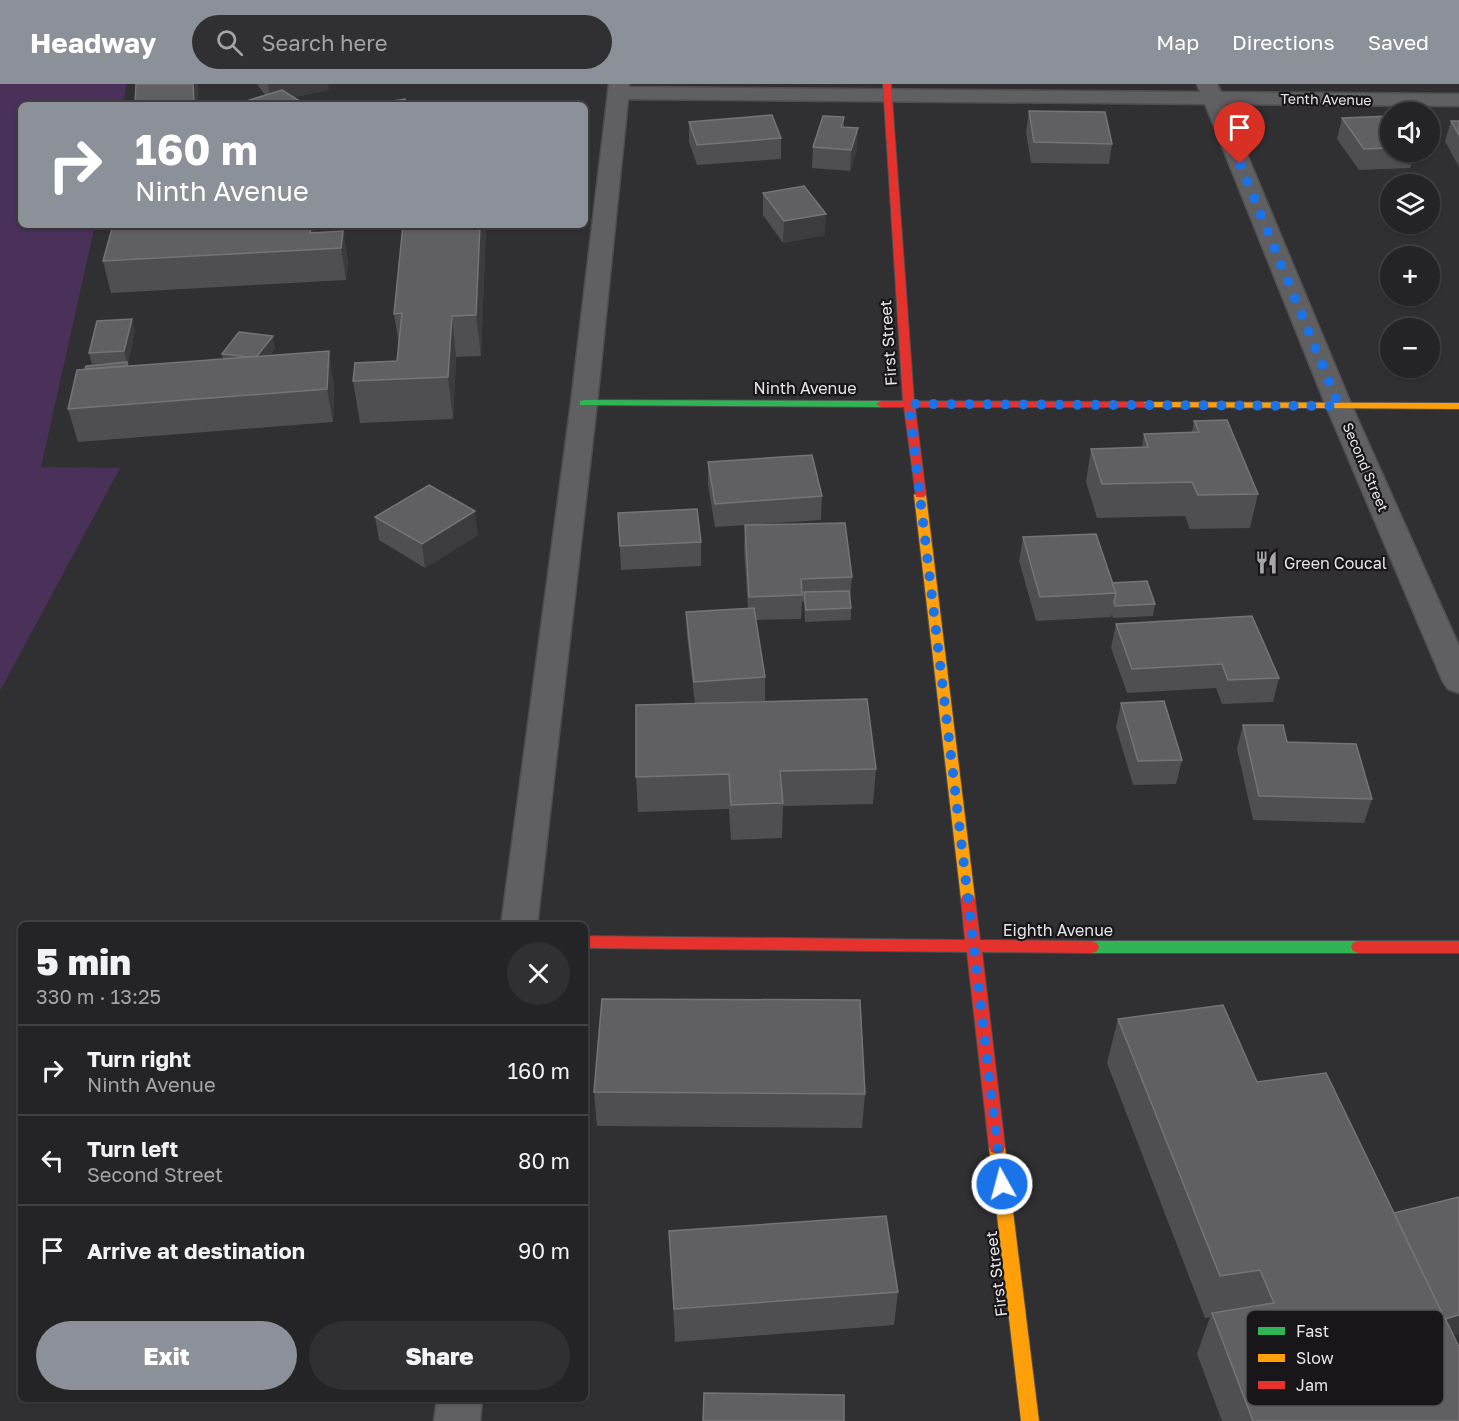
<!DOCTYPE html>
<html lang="en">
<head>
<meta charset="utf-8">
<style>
	:root { --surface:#242325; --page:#302f32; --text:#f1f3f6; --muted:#a3a4a7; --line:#414042; --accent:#8c9099 }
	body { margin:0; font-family:"Golos Text",sans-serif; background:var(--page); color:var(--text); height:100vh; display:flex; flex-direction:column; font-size:22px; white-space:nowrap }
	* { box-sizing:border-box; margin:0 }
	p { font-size:20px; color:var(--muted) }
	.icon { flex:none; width:33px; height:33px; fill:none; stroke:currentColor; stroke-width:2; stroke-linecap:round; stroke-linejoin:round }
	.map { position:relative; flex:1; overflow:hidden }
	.side { position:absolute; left:18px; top:838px; width:570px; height:480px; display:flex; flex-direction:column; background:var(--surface); border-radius:9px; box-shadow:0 2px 4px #0004,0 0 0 2px var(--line) }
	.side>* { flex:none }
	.top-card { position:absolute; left:18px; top:18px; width:570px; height:126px; border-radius:9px; box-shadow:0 2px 4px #0004,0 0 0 2px var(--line); background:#8c9099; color:#fff; overflow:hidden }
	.tools { position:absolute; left:1380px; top:18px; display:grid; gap:12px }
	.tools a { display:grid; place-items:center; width:60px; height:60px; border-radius:50%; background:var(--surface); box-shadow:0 2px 4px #0004,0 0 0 2px var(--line); font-size:30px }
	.pin { position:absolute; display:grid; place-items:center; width:51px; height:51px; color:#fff; margin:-62px -26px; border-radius:50% 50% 50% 0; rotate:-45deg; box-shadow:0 0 6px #0007 }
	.pin .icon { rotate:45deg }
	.me { position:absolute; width:66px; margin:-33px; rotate:353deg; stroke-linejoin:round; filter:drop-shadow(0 0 4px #0008) }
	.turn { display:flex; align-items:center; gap:21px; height:126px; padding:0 18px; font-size:27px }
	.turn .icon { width:78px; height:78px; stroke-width:2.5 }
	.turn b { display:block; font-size:42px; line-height:51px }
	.round { display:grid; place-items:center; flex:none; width:63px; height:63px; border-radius:32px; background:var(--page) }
	.head { display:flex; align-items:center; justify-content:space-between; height:102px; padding:0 18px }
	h1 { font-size:36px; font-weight:800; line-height:45px }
	.primary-button { display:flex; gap:12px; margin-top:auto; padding:12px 18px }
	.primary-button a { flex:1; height:69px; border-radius:36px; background:var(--accent); color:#fff; font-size:24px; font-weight:800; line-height:69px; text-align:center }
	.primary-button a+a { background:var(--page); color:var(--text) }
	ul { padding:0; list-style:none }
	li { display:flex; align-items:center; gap:18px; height:90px; padding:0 18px; border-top:2px solid var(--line) }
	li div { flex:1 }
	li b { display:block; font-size:22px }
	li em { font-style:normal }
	header { display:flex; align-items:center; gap:36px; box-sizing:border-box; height:84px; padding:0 30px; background:var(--accent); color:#fff }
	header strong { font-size:28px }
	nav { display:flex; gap:33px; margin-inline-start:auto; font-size:21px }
	.search { width:420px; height:54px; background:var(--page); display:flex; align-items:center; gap:15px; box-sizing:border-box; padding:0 21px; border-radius:33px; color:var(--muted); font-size:22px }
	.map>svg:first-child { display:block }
</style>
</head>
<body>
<header>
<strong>Headway</strong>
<div class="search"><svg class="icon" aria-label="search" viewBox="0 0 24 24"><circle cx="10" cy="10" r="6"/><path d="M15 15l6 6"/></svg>Search here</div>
<nav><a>Map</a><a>Directions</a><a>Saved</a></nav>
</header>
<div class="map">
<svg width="1459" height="1337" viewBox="0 0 1459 1337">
	<rect width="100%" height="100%" fill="#302f31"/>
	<path fill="#493159" d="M0,0H127L122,21H21V141H95L41,383L120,384L0,607Z"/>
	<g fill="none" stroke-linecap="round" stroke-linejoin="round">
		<defs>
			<g id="street">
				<path d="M609,0H629V3L1200,8L1197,0H1217L1221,8L1459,10V22L1226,20L1352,322L1459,562V609L1448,605L1443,598L1326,322L1205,20L628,15L597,319L537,842H501L571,319Z"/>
				<path d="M437,1316H482L480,1337H434Z"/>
			</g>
			<g id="fast">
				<path d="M584,316L881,317L886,320L881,323L580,321V317Z"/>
				<path d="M1092,857H1358L1363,859L1365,863L1363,867L1358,869H1092L1087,867L1085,863L1087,859Z"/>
			</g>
			<g id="slow">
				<path d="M1143,318L1459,319V325L1139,323L1138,321Z"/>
				<path d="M920,408L926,411L975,815L973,819H963L961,815L914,411Z"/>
				<path d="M997,1056L1003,1058L1005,1063L1039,1337H1021L989,1063L991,1058Z"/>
			</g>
			<g id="jam">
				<path d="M883,0H891L914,317L1143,318L1148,321L1147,323H915L926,411L924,413H916L904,323H881L876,320L881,317H903Z"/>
				<path d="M968,810L973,811L975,815L980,856L1092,857L1097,859L1099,863L1097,867L1092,869L982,868L1005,1063L1003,1068L997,1070L991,1068L989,1063L967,868L585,864V852L965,856L961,815L963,811Z"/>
				<path d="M1358,857H1459V869H1358L1353,867L1351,863L1353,859Z"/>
			</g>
		</defs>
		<use href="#street" stroke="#4e4d4f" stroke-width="3"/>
		<use href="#fast" stroke="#4e4d4f" stroke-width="2"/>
		<use href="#slow" stroke="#4e4d4f" stroke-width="2"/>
		<use href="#jam" stroke="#4e4d4f" stroke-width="2"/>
		<use href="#street" fill="#605f61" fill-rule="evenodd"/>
		<use href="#fast" fill="#30b455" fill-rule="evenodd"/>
		<use href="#slow" fill="#ff9f0a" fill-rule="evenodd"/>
		<use href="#jam" fill="#e5322d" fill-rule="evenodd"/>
	</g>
	<g fill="#4f4e50">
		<path d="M257,0H328L329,6L294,13L306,21H243V18L265,11Z"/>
		<path d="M1029,27L1112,60L1109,80L1031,79L1026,48Z"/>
		<path d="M1390,32V68H1414L1410,84L1359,86L1337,55L1342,34Z"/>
		<path d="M844,33V43L857,65L850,87L812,84L813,63Z"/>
		<path d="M1451,37H1459V83L1445,57Z"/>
		<path d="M689,38L781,54V75L697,81L689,58Z"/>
		<path d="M763,109L825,151L783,159L763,131Z"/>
		<path d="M315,141L316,148L343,147L348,178L346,196L111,209L103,177Z"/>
		<path d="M403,141H486L481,272L456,273L453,335L360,339L353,297L397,277L399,261L394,230Z"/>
		<path d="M135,246L128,278L129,282L223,275L222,270L275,264L269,272L334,300L333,338L78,358L68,325L85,285L113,279L92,280L89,269Z"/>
		<path d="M1194,337L1258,410L1250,444L1190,445L1185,432L1097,434L1086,398L1091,365L1142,363L1144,350L1192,348Z"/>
		<path d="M708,378L822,412L821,436L715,443L708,401Z"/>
		<path d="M618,429L701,458V482L621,486Z"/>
		<path d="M375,433L478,451L425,484L379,456Z"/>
		<path d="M745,441L852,493L850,517L851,524V536L805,538L804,518H802L801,535L756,536L765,593V617L741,618L876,685L873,720L783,722L782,754L731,756L729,725L638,728L636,693L695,620L687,552L686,528L748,524L744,465Z"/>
		<path d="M1023,453L1155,520L1153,532L1113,534L1112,530L1111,533L1036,537L1019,477Z"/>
		<path d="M1116,540L1279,594L1273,618L1222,620L1216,604L1127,609L1111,564Z"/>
		<path d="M1121,619L1182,676L1176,700L1133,701L1116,643Z"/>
		<path d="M1243,641L1287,658L1372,715L1364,739L1253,736L1237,665Z"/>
		<path d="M1118,935L1257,998L1394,1129L1459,1113V1250L1453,1251L1459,1337H1222L1197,1270L1210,1233L1205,1234L1107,979Z"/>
		<path d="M594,1008L865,1010L862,1044L597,1042Z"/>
		<path d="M669,1147L898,1208L894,1241L675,1258Z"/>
	</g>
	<g fill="#3c3b3d">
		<path d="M193,0H198L199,21H194Z"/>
		<path d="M268,0H328L329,6L271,18Z"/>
		<path d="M858,44L857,65L850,87L851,66Z"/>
		<path d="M826,130L825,151L783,159L784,137Z"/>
		<path d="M311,141H315L318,158L310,149Z"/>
		<path d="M480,141H486L481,272L476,231Z"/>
		<path d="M343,147L348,178L346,196L341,164Z"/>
		<path d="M452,232L456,273L453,335L448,293Z"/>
		<path d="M132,235L135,246L128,278L130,289L127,293V278L124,267Z"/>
		<path d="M273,252L275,264L258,286L256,274Z"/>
		<path d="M329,267L334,300L333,338L327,305Z"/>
		<path d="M475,427L478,451L425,484L422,460Z"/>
		<path d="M1459,1231V1250L1432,1257L1444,1235Z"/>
	</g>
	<g fill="#605f61" stroke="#757476" stroke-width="1.5">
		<path d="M136,0H193L194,21H135Z"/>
		<path d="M282,6L306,21H247L243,18Z"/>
		<path d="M405,15L408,21H368Z"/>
		<path d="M1029,27L1105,28L1112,60L1034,58Z"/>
		<path d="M772,31L781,54L697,61L689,38Z"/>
		<path d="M823,32L844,33L841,43L858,44L851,66L813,63Z"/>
		<path d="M1390,32V64L1364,65L1342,34Z"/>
		<path d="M1451,37H1459V51Z"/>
		<path d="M804,102L826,130L784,137L763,109Z"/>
		<path d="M113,141H311L310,149L343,147L341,164L103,177Z"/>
		<path d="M403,141H480L476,231L452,232L448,293L353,297L355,279L397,277L402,229L394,230Z"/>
		<path d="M132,235L124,267L89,269L97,237Z"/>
		<path d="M239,248L273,252L257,272L249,273L222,270Z"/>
		<path d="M329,267L327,305L68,325L77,286Z"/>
		<path d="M127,278V282L85,285L86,282Z"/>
		<path d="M1227,336L1258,410L1198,411L1192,398L1102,400L1091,365L1148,363L1144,350L1199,348L1194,337Z"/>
		<path d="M812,371L822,412L715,420L708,378Z"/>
		<path d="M429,401L475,427L422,460L375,433Z"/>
		<path d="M697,425L701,458L620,462L618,429Z"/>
		<path d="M845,439L852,493L801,495L802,511L749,513L745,441Z"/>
		<path d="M1096,450L1116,509L1040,513L1023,453Z"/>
		<path d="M1147,497L1155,520L1115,522L1114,518L1116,509L1112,499Z"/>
		<path d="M849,507L851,524L806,526L804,508Z"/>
		<path d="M754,524L765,593L694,598L686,528Z"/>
		<path d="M1252,532L1279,594L1228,596L1222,580L1132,585L1116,540Z"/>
		<path d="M867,615L876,685L780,687L783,719L731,721L729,690L636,693V621Z"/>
		<path d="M1164,617L1182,676L1138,677L1121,619Z"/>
		<path d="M1243,641H1283L1287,658L1356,660L1372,715L1259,712Z"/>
		<path d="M602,915L860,916L865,1010L594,1008Z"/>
		<path d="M1223,921L1257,998L1326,989L1459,1263V1337H1253L1212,1229L1274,1219L1260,1186L1220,1192L1118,935Z"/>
		<path d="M1459,1113V1231L1445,1235L1394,1129Z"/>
		<path d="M886,1132L898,1208L674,1225L669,1147Z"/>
		<path d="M704,1309L844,1311V1337H703Z"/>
	</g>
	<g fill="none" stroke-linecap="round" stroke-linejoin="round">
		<path stroke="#1a73e8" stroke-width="10" stroke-dasharray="0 18" d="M1002,1100L909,320L1339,322L1240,80"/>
	</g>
	<defs>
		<symbol id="restaurant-bare" viewBox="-9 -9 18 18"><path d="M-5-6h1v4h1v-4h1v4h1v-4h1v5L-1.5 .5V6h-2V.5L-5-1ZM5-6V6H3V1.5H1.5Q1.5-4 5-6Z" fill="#a8a6a9" stroke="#181619" stroke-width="2.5" paint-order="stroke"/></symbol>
	</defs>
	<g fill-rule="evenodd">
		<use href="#restaurant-bare" x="1250" y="462" width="33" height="33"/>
	</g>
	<g text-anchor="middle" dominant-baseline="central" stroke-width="4.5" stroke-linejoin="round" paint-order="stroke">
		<g font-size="14" fill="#e8e6e9" stroke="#181619">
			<text transform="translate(1326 15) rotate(1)">Tenth Avenue</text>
			<text transform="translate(1366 383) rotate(67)">Second Street</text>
		</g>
		<g font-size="16" fill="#e8e6e9" stroke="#181619">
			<text transform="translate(888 259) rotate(-94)">First Street</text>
			<text x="805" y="304">Ninth Avenue</text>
			<text x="1058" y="846">Eighth Avenue</text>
			<text transform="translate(996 1190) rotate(-97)">First Street</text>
		</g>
		<g font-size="16" fill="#e8e6e9" stroke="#181619" text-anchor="start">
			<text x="1284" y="479">Green Coucal</text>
		</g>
	</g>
	<rect x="1246" y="1226" width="198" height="96" rx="9" fill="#181619" stroke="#565457" stroke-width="1.5"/>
	<rect x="1258" y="1243" width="27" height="8" fill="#30b455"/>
	<rect x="1258" y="1270" width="27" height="8" fill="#ff9f0a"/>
	<rect x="1258" y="1297" width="27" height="8" fill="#e5322d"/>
	<g font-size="16" fill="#e8e6e9">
		<text x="1296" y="1253">Fast</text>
		<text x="1296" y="1280">Slow</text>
		<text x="1296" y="1307">Jam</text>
	</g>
</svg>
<div class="tools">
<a><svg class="icon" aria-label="sound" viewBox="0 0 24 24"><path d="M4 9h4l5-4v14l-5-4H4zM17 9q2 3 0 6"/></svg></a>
<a><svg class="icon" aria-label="layers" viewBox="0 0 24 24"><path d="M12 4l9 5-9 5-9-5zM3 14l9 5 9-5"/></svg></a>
<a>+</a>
<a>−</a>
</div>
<div class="pin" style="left:1240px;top:80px;background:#d93025"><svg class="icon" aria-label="arrive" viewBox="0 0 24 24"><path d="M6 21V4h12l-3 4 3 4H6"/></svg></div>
<svg class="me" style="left:1002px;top:1100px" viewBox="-20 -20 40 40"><circle r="17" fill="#1a73e8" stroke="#fff" stroke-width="3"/><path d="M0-11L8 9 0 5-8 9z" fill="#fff"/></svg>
<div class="top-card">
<div class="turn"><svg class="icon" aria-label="right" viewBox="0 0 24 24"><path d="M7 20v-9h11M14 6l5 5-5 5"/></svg><div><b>160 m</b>Ninth Avenue</div></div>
</div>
<section class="side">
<div class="head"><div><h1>5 min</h1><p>330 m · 13:25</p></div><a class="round"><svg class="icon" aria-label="close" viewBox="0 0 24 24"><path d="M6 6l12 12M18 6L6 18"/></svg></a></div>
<ul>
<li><svg class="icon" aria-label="right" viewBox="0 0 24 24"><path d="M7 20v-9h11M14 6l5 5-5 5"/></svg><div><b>Turn right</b><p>Ninth Avenue</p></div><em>160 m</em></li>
<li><svg class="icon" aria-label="left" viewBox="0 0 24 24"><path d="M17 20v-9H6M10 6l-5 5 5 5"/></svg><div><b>Turn left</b><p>Second Street</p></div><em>80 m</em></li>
<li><svg class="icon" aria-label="arrive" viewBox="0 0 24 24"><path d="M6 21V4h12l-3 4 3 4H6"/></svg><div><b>Arrive at destination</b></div><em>90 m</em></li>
</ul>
<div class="primary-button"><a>Exit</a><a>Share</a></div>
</section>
</div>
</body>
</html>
